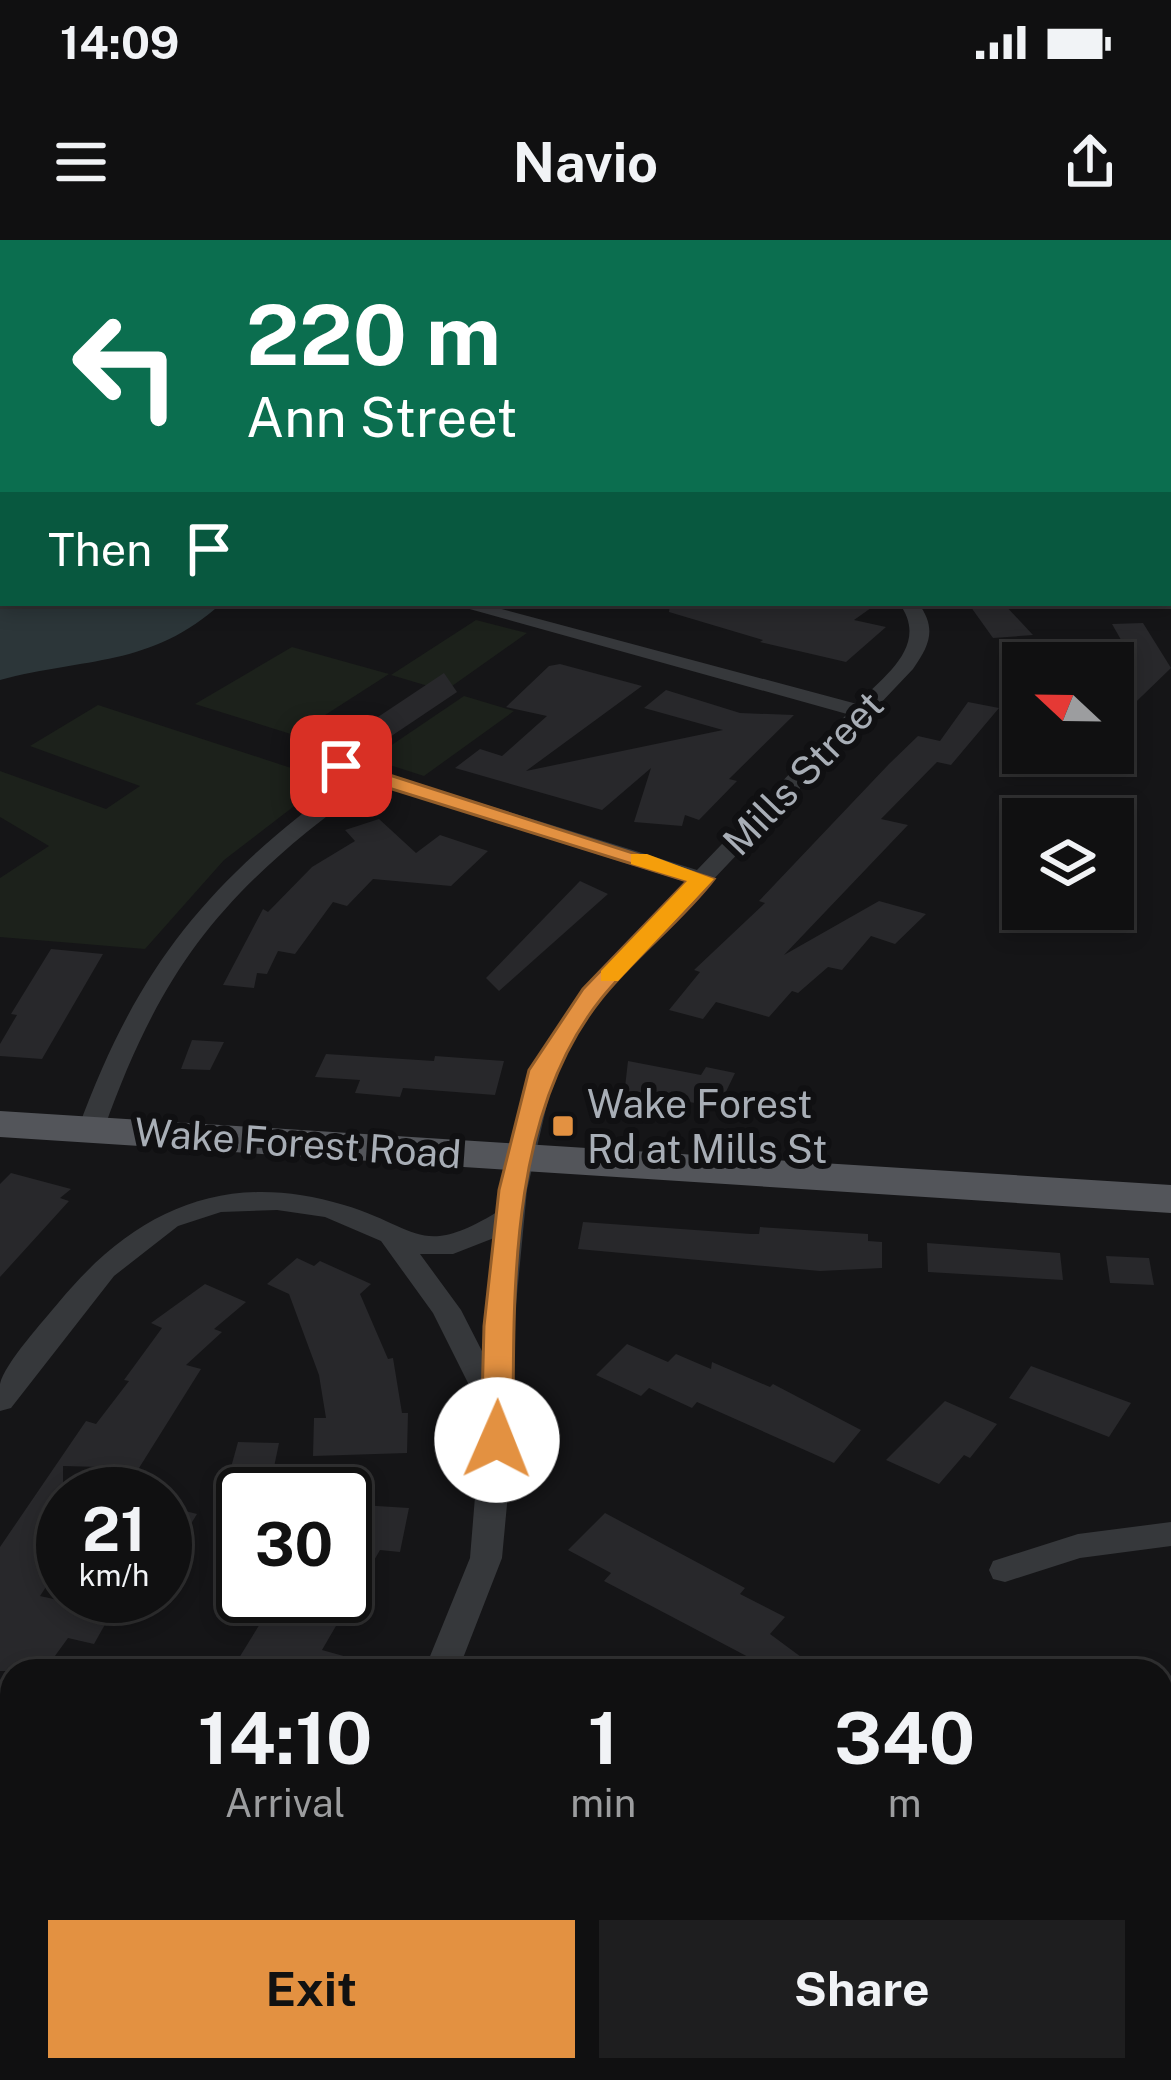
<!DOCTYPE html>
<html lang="en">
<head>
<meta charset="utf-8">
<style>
	:root { --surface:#101011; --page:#1e1e1f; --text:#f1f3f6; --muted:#9c9d9f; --line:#303031; --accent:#e39141 }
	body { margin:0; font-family:"Public Sans",sans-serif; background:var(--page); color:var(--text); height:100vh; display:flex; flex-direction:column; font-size:45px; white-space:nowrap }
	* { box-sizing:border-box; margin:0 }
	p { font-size:39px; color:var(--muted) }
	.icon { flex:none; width:66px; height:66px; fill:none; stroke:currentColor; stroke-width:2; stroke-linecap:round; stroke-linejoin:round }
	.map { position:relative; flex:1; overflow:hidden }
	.panel { position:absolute; left:0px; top:1419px; width:1173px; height:423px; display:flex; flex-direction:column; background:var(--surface); border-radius:36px 36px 0 0; box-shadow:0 6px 18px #0003,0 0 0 3px var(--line) }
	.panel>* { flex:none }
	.banner { position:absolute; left:0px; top:0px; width:1173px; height:366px; box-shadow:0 6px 18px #0003,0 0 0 3px var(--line); background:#0b6e4f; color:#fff; overflow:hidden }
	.needle { width:78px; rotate:292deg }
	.fabs { position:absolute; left:1002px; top:402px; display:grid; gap:24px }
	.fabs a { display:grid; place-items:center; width:132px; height:132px; border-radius:0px; background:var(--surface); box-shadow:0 6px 18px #0003,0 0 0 3px var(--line); font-size:60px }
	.speed { position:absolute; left:36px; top:1227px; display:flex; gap:24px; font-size:60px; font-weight:700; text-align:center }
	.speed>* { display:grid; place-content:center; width:156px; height:156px; border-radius:50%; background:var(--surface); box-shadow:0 6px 18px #0003,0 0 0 3px var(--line); line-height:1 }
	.speed small { font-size:30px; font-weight:400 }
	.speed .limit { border:6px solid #111; border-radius:18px; background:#fff; color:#111 }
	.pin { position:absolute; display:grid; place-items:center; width:102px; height:102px; color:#fff; margin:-51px; border-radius:24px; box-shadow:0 6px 18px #0006 }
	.me { position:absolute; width:132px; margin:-66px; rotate:1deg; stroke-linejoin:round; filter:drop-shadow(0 0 9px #0008) }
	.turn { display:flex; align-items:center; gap:42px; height:252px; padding:0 48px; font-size:54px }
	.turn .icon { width:156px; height:156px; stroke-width:2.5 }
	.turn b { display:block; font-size:84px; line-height:102px }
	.then { display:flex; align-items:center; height:114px; padding:0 48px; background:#0003; gap:24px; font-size:45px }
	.eta { display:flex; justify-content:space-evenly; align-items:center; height:204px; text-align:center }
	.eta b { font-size:72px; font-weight:700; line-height:84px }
	.primary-button { display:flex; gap:24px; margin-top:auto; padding:24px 48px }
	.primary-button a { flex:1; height:138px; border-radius:0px; background:var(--accent); color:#111; font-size:48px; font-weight:700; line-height:138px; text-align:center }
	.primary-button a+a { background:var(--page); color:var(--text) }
	.status { display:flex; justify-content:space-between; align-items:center; height:84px; padding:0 60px; background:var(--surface); direction:ltr }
	.status svg { height:33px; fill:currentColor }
	header { display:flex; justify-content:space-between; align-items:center; height:156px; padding:0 48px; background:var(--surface); font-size:54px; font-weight:700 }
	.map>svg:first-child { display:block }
</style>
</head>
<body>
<div class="status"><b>14:09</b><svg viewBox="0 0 49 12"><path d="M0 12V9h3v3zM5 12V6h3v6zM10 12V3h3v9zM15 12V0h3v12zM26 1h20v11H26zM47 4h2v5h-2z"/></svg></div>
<header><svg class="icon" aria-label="menu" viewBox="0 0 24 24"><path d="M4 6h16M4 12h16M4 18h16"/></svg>Navio<svg class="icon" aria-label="share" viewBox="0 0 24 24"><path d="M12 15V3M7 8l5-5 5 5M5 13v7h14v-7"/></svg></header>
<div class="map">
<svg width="1171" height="1840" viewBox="0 0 1171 1840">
	<rect width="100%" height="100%" fill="#151517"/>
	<g fill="#1c211b">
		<path d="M476,380L527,393L445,451L391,435Z"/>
		<path d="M292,407L389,434L294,495L195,464Z"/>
		<path d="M464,456L514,471L424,536L371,519Z"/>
		<path d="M98,465L328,540L224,620L145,709L0,697V638L49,606L0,577V531L106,569L140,546L30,506Z"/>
	</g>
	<path fill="#2c3639" d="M7,363H222C150,428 85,417 0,440V367Z"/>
	<g fill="#28282b">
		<path d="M670,363H878L854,380L886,387L846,422L760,402L763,400L669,372Z"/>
		<path d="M968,363H1003L1033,395L993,398Z"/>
		<path d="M1143,383L1171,428L1113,484V448L1136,426L1112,384Z"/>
		<path d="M560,424L642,446L526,531L723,490L644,468L666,450L740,473L794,475L729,539L737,541L699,580L685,575L682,586L634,582L651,528L602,570L455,528L480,509L502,516L547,476L506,467L549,426Z"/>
		<path d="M444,433L457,452L381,503L354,493Z"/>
		<path d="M968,462L999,468L951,525L937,522L881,579L908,585L784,715L879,661L926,674L895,704L871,696L842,730L828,727L798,753L792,751L769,777L716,762L703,779L669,770L700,732L694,730L765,663L759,661L889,524L918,496L940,501Z"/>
		<path d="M379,579L416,613L440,595L488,611L451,646L373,639L347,666L333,662L295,714L278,711L267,734L257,733L254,748L223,745L263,669L268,672L312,627L355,601L345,590Z"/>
		<path d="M580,641L608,654L499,751L486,738Z"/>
		<path d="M51,709L103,714L42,819L0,816V804L17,775L11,774Z"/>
		<path d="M192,800L224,802L210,830L181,829Z"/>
		<path d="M326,814L434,821L435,816L504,821L495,855L403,848L400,857L355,853L360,840L315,837Z"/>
		<path d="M628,821L701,835L706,827L735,833L722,860L712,859L709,865L682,861L679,867L624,856Z"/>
		<path d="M11,933L71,949L60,958L69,961L0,1037V944Z"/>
		<path d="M583,982L751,994H759L760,987L868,994V1001L882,1002V1028L820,1031L578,1009Z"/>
		<path d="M927,1003L1060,1013L1063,1040L928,1032Z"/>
		<path d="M1106,1016L1149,1018L1154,1045L1110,1043Z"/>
		<path d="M297,1018L314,1026L320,1021L371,1044L360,1054L388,1119L393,1118L402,1173H408L407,1213L313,1216L314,1178H326L319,1135L289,1054L267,1044Z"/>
		<path d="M205,1044L246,1062L214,1089L222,1092L186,1125L201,1129L139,1228L63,1226V1321L40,1356L112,1372L94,1404L68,1398L44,1431H0V1307L86,1181L96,1184L129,1141L124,1140L162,1088L151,1083Z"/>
		<path d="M627,1104L668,1122L676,1114L711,1129L712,1122L770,1147L773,1144L861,1190L834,1223L697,1162L692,1168L649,1148L641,1156L596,1135Z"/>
		<path d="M1031,1126L1131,1163L1109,1197L1009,1158Z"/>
		<path d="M945,1161L997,1184L970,1218L964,1215L939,1244L886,1220Z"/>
		<path d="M238,1202L279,1203L273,1232L230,1231Z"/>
		<path d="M345,1264L409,1268L400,1312L380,1310L322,1410L372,1424L371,1431H231L277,1356H345Z"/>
		<path d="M165,1266L197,1274L165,1326Z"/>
		<path d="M605,1273L745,1348L740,1354L785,1377L770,1394L820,1431H775L604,1341L611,1333L568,1310Z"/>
	</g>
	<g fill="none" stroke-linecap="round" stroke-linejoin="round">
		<path stroke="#3c3f42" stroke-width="3" stroke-dasharray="3 4.5" stroke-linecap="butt" d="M176,3L189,0"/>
		<path stroke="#36383b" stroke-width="8" d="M1091,3L1098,0"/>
		<g fill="#36383b" fill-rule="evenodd">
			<path d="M962,0H993L996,3H959Z"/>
			<rect x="1170" y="43" width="1" height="8"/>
			<path d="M448,363H479L857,464C885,435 930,405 899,363H918C937,388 930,405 913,429L600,759L555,830L527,950L514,1086L513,1200L502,1318L458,1431H424L470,1318L482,1171L433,1073L381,1001L325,977L277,970L221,972L178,986L114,1036L11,1168L0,1171C0,1163 0,1152 0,1144C4,1124 45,1079 59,1062C135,970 225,929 344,965C418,987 420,1019 497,972L529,830L582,750L686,642L371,543C228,647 164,720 104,889L91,897L82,895L78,889C138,724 210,639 352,536L308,522V514H322L697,630L847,474ZM494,998L484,1115L461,1070L420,1014H453Z"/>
			<path d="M1171,1282V1306L1080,1318L1005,1342L993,1339L989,1330L993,1321L1078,1294Z"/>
			<path d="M223,1830H264L259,1840H219Z"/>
		</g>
		<path fill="#36383b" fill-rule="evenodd" d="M3,114V126L0,127V115Z"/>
		<g fill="#44474b" fill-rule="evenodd">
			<path d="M687,0H715L717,3H689Z"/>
			<rect x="1170" y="122" width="1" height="14"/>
		</g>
		<path fill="#53555a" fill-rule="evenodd" d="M0,871L1171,945V973L0,897Z"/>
		<defs>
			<path id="rail" d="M194,0L202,3"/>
		</defs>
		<use href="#rail" stroke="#494c50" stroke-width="8"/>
		<use href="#rail" stroke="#101012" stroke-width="4.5" stroke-dasharray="15" stroke-linecap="butt"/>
	</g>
	<path fill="#e39141" stroke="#945e2a" stroke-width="3" d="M334,522H349L714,639C681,682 635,716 601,759C507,877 514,1057 513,1200L497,1211L481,1200L484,1086L499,950L529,830L583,749L687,641L334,531Z"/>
	<path fill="#f59e0b" d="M631,614H647L714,639L618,741H601V731L687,641L631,624Z"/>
	<rect fill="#e39141" stroke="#101012" stroke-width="4.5" x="551" y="874" width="24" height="24" rx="6"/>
	<g text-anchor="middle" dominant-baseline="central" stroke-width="12" stroke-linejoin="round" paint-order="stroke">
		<g font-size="39" fill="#a8aeb6" stroke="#101012">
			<text transform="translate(803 533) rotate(-46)">Mills Street</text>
			<text transform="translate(298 903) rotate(4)">Wake Forest Road</text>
		</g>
		<g font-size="39" fill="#a8aeb6" stroke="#101012" text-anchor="start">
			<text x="587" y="864">Wake Forest<tspan x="587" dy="45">Rd at Mills St</tspan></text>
		</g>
	</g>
</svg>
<div class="fabs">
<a><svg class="needle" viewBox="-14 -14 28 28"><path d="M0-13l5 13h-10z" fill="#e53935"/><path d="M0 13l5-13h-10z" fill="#9c9d9f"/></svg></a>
<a><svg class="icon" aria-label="layers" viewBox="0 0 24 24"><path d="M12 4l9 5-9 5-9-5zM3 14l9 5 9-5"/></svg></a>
</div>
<div class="speed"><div>21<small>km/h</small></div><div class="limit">30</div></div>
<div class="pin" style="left:341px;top:526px;background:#d93025"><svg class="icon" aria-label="arrive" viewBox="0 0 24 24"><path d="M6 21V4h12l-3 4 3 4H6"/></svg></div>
<svg class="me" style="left:497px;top:1200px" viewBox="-20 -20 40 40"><circle r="19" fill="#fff"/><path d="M0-13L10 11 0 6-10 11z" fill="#e39141"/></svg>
<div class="banner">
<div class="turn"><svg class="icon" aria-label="left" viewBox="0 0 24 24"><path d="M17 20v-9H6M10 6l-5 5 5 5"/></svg><div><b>220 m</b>Ann Street</div></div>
<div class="then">Then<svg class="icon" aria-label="arrive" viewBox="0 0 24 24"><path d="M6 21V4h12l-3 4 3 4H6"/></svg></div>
</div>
<section class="panel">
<div class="eta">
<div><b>14:10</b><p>Arrival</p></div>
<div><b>1</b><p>min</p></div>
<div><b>340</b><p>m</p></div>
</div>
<div class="primary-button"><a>Exit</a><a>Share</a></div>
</section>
</div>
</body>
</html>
